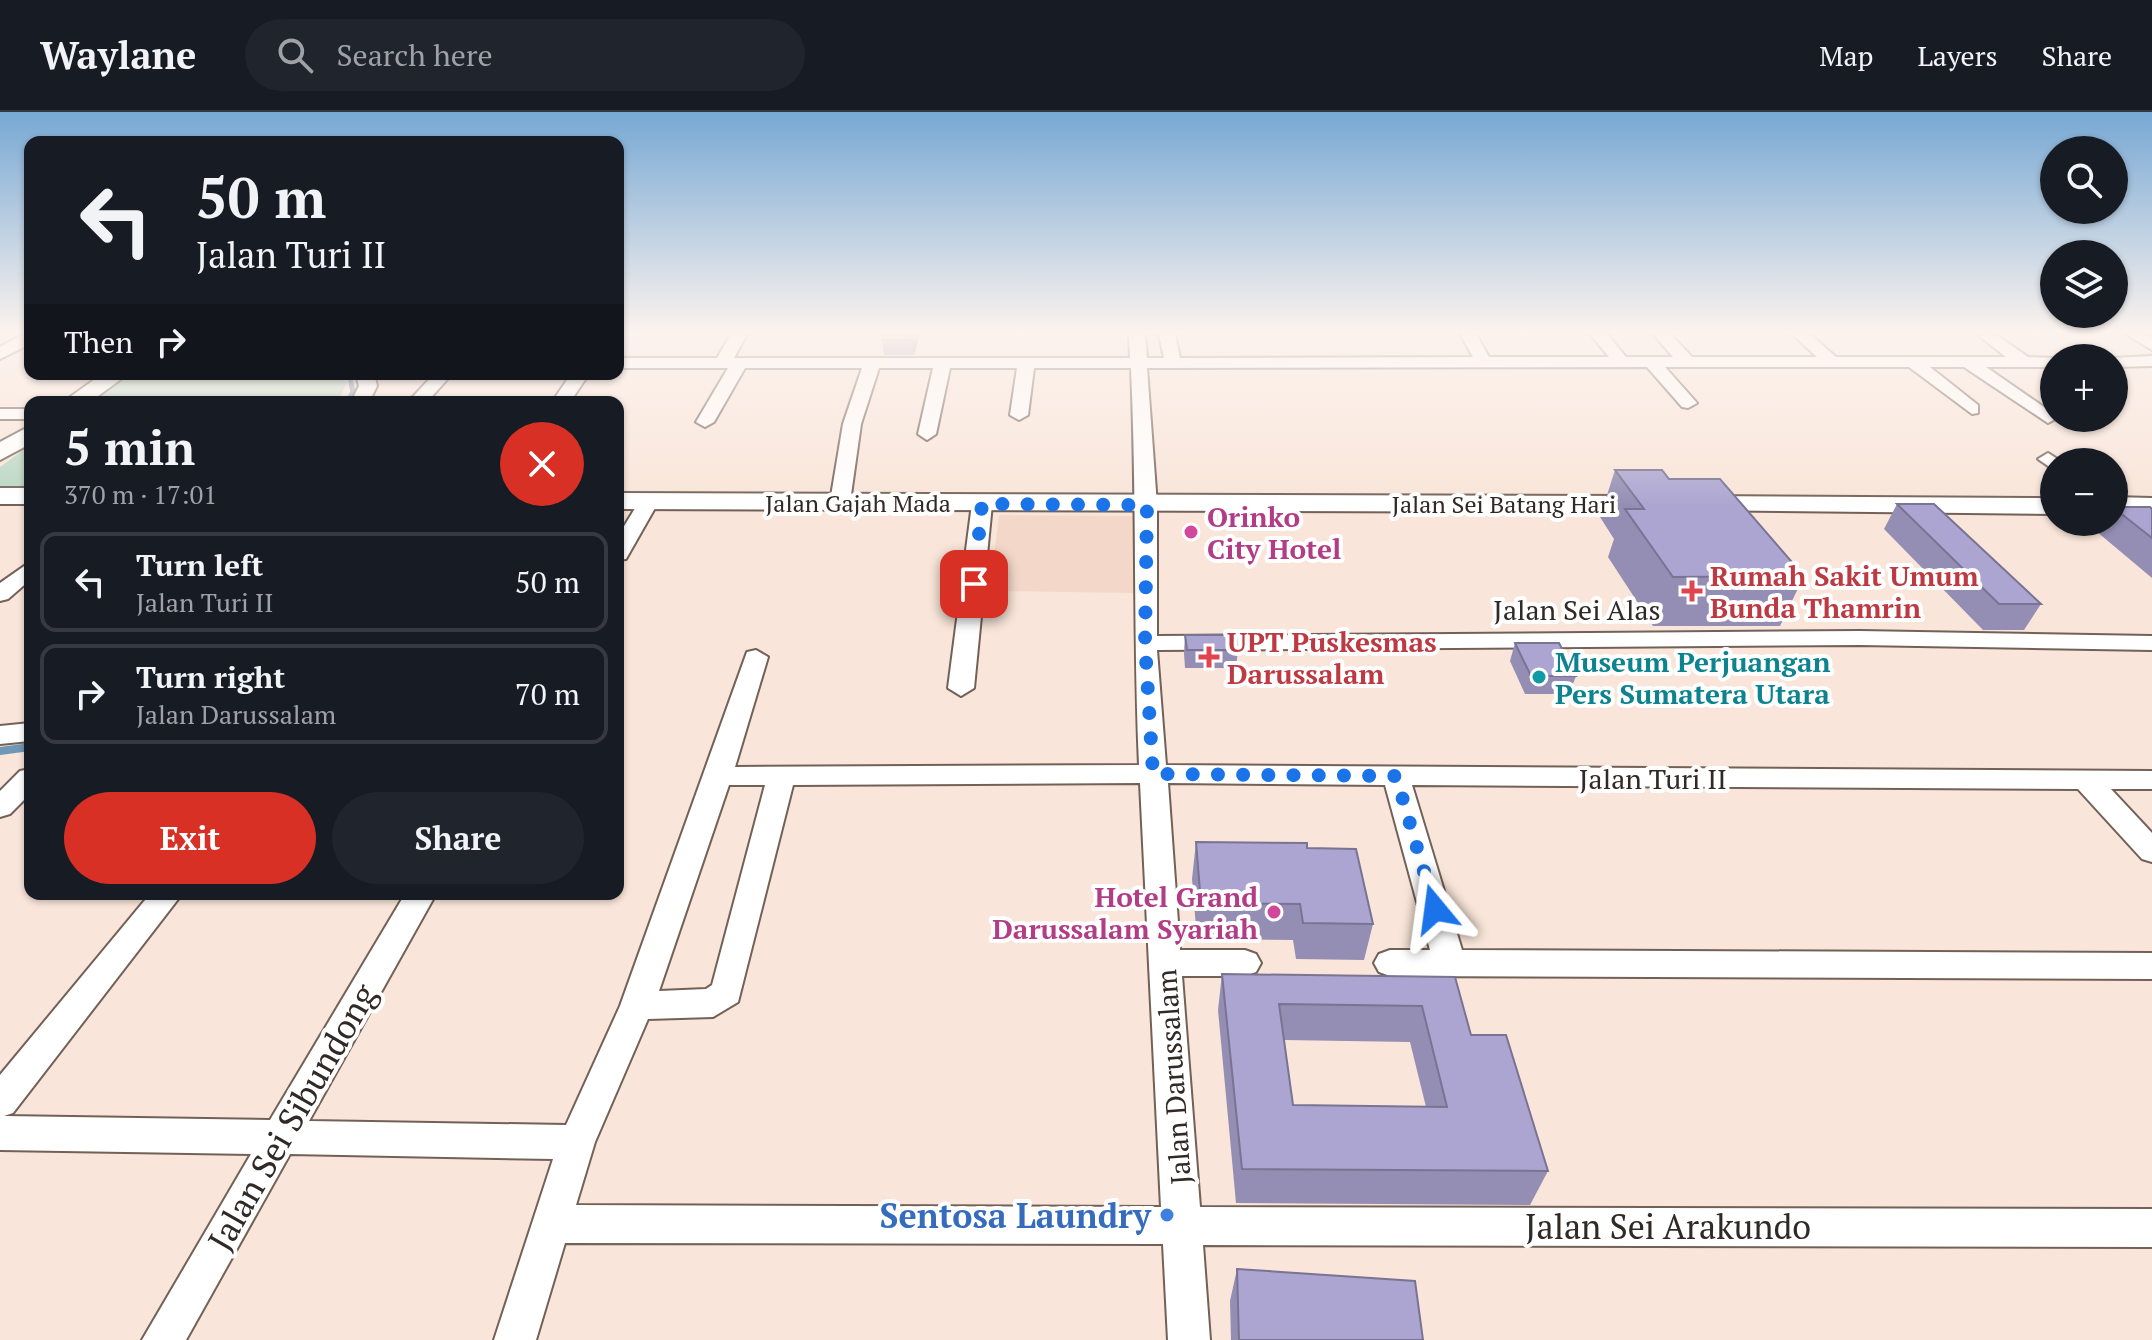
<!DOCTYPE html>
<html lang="en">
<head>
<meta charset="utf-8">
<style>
	:root { --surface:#171b24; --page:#20242c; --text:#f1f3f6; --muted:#9ea1a6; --line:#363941; --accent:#d93025 }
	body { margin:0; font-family:"PT Serif",serif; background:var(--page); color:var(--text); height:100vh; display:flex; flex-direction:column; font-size:30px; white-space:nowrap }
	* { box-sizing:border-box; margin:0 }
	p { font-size:26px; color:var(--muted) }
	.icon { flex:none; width:44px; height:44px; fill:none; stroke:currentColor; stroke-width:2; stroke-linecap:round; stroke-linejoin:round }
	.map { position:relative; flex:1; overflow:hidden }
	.drawer { position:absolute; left:24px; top:284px; width:600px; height:504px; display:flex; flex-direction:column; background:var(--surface); border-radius:16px; box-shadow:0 2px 6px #0004 }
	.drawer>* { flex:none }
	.top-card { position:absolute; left:24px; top:24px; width:600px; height:244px; border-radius:16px; box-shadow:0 2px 6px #0004; background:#171b24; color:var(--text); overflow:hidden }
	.buttons { position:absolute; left:2040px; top:24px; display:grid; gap:16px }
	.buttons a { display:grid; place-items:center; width:88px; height:88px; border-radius:50%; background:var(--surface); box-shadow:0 2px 6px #0004; font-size:40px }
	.pin { position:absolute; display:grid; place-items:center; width:68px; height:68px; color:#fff; margin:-34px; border-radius:16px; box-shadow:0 4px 12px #0006 }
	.me { position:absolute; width:88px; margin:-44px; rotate:344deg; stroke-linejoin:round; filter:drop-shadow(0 0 6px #0008) }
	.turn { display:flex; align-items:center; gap:28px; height:168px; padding:0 40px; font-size:36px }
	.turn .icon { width:104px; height:104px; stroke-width:2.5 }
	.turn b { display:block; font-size:56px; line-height:68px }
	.then { display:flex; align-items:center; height:76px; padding:0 40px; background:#0003; gap:16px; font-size:30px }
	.round { display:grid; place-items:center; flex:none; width:84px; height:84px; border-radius:42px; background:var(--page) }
	.overview { display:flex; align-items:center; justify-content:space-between; height:136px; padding:0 40px }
	h1 { font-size:48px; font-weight:700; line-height:60px }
	.cta { display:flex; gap:16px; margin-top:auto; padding:16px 40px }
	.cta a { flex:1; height:92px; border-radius:48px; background:var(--accent); color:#fff; font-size:32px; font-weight:700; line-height:92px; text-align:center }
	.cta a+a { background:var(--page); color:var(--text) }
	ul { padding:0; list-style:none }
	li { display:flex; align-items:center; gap:24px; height:100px; margin:0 16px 12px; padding:0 24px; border:4px solid var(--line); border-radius:16px }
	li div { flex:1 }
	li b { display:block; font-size:30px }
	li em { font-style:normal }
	header { display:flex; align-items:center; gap:48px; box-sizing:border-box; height:112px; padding:0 40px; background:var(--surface); border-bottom:2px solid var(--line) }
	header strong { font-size:38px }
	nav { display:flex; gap:44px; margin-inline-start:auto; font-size:28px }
	.search { width:560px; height:72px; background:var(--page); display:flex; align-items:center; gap:20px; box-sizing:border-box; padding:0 28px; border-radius:44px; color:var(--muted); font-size:30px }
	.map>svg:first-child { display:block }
</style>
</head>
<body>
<header>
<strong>Waylane</strong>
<div class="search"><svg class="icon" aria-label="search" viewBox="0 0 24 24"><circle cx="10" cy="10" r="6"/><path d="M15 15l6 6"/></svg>Search here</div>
<nav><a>Map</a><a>Layers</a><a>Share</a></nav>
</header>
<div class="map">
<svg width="2152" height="1228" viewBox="0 0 2152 1228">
	<rect width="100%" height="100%" fill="#f9e5d9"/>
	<path fill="#f3d8c9" d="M999,403L1132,404L1135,481L990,479Z"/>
	<g fill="#b8d7c3">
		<path d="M131,262H332L347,270L338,290H91Z"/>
		<path d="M30,333V375H0V355Z"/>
	</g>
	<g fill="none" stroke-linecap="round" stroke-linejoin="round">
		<path stroke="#6f97b6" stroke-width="5" d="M347,290L353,280L349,262"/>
		<path stroke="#6f97b6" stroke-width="8" d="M0,639L30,635"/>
		<defs>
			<g id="minor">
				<path d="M23,222H30V232L0,247V235Z"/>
				<path d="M731,222H747L734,246H1130L1129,222H1145L1147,246H1164L1159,222H1175L1180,246L1473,245L1460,222H1476L1489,245H1609L1590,222H1607L1626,245H1673L1653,222H1670L1692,245H1817L1792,222H1810L1836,245H2006L1978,223L1995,222L2028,245L2058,246H2054V255H1986L2054,302L2057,306L2048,311L1964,255H1930L1978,293V301L1972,302L1909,255H1665L1697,291L1688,296L1682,295L1647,255L1147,256L1157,393V524L1860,519L2152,524V538L1860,533L1157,538L1166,653L2152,659V677H2111L2152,721V750L2142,747L2078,677L1412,673L1462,838L2152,841V867L1390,864L1379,860L1374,851L1379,842L1390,838H1430L1385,673L1168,671L1180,838H1245L1256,842L1261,851L1256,860L1245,864H1182L1200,1095L2152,1097V1135L1203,1133L1210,1228H1168L1163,1132L565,1131L536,1228H494L553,1047L290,1042L186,1228H142L251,1042L0,1038V963L150,782H182L13,1001L4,1004L270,1008L405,782H436L309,1009L566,1013L620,894L747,540L756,538L768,545L735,655L1139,653C1133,520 1137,388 1131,256H1034L1028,303L1019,308L1010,303L1017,256H950L936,322L927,328L918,322L933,256H879L861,312L850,390L840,396L830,390L843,312L862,256H745L714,310L705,315L696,310L728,256H618V246H717ZM1140,671L1161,1095L576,1093L595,1030L648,907L713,905L738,890L793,673ZM729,673H765L712,873L706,877L659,879Z"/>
				<path d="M2126,222H2146L2152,226V238Z"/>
				<path d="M2152,244V254L2114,255V246H2110Z"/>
				<path d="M356,262H374L377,274L369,290H351L359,274Z"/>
				<path d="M434,262H452L427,290H408Z"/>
				<path d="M571,262H589L570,290H552Z"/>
				<rect x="0" y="297" width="30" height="10"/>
				<path d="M2048,341L2062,350H2054V358L2038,347Z"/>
				<path d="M649,383L659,389L626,447L618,448V424L642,385Z"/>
				<path d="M982,386L992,392L974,576L961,584L948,576L972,392Z"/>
				<path d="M30,450V468L8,487L0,489V471Z"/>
				<path d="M30,611V629L0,632V614Z"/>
				<path d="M30,657V682L10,702L0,705V679L20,659Z"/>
			</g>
			<g id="tertiary">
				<path d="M102,262H128L90,290H63Z"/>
				<path d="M30,314V332L0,348V330Z"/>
				<rect x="0" y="376" width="30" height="16"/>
				<path d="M618,381L1650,384L1659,386L1663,392L1659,398L1650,400L618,397Z"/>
				<path d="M1698,384L2054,386V402L1689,398L1685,392L1689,386Z"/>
				<path d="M2114,385L2152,386V402L2114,401Z"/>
			</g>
		</defs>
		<use href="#minor" stroke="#726157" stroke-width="4"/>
		<use href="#tertiary" stroke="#726157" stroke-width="4"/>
		<use href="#minor" fill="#fff" fill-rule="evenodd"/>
		<use href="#tertiary" fill="#fff" fill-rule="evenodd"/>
	</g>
	<g fill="#948eb4" fill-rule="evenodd">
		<path d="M884,222H919L914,243H884L882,228Z"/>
		<path d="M1615,358L1804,464L1780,514H1653L1608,445L1614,427L1600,405Z"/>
		<path d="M1897,392L2041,492L2024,518H1983L1884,417Z"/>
		<path d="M2114,395L2152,397V466L2096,419L2102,410H2114Z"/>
		<path d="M1185,523L1238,538L1236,556H1185L1184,541Z"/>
		<path d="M1515,531L1576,564L1569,582H1525L1510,549Z"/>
		<path d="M1196,730L1307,736L1373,812L1364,848L1296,847L1293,828L1197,827L1192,767Z"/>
		<path d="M1222,862L1455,865L1471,923L1548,1059L1530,1093L1236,1091L1218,898ZM1284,928L1410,930L1426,995L1293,993Z"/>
		<path d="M1237,1157L1423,1228H1231L1230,1189Z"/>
	</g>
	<path fill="#787492" d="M914,222H919V225L914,243L912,228Z"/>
	<g fill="#aca5d1" stroke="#787492" stroke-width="2" fill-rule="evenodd">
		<path d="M884,222H914L912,228H882Z"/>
		<path d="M1615,358H1662L1669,367H1720L1804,464L1673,465L1625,397H1644Z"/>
		<path d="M1897,392H1934L2041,492H1999Z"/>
		<path d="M2114,395H2150L2152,397V426L2114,396Z"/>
		<path d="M1185,523H1236L1238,538H1187Z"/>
		<path d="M1515,531H1559L1576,564H1531Z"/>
		<path d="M1196,730L1307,731V736L1356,737L1373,812L1303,811L1300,792L1201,791Z"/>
		<path d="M1222,862L1455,865L1471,923H1506L1548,1059L1242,1057ZM1279,892L1422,894L1447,995L1293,993Z"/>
		<path d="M1237,1157L1415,1169L1423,1228H1239Z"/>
	</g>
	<linearGradient id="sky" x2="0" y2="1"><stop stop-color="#77a8d4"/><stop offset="0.56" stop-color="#fcf3ee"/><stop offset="1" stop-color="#fcf3ee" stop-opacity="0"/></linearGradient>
	<rect width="2152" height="394" fill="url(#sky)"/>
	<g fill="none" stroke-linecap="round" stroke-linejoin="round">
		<path stroke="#1a73e8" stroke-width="14" stroke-dasharray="0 25.2" d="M974,472L982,392L1147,393L1145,531L1153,662L1396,664L1435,797"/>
	</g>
	<g fill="#d1479c" stroke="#fff" stroke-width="3">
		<circle cx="1191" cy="420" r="8"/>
		<circle cx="1274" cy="800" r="8"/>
	</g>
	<g fill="#e0444e" stroke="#fff" stroke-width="3">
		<path d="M1688 467h8v8h8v8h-8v8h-8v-8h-8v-8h8z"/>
		<path d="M1205 533h8v8h8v8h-8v8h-8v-8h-8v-8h8z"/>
	</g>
	<circle fill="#0f9aa8" stroke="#fff" stroke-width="3" cx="1539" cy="565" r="8"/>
	<circle fill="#3f7fe0" stroke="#fff" stroke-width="3" cx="1167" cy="1103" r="8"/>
	<g text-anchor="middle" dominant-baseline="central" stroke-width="8" stroke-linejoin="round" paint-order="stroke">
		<g font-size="24" fill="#302925" stroke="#fff">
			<text x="858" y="391">Jalan Gajah Mada</text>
			<text x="1504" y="392">Jalan Sei Batang Hari</text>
		</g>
		<g font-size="28" font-weight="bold" fill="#b23c85" stroke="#fff" text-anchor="start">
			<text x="1207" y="404">Orinko<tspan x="1207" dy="32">City Hotel</tspan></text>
			<text x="1258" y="784" text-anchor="end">Hotel Grand<tspan x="1258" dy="32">Darussalam Syariah</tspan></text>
		</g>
		<g font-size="28" font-weight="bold" fill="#be3a42" stroke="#fff" text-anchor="start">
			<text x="1710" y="463">Rumah Sakit Umum<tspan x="1710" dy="32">Bunda Thamrin</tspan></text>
			<text x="1227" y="529">UPT Puskesmas<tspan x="1227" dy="32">Darussalam</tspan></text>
		</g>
		<g font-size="28" fill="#302925" stroke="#fff">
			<text x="1577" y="497">Jalan Sei Alas</text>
			<text x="1653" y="666">Jalan Turi II</text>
			<text transform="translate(1173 965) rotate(-94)">Jalan Darussalam</text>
		</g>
		<g font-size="28" font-weight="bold" fill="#0d838f" stroke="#fff" text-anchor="start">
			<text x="1555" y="549">Museum Perjuangan<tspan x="1555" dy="32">Pers Sumatera Utara</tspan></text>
		</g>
		<g font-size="34" fill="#302925" stroke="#fff">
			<text transform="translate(292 1005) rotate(-60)">Jalan Sei Sibundong</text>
			<text x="1668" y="1114">Jalan Sei Arakundo</text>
		</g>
		<g font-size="34" font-weight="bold" fill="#366cbe" stroke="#fff" text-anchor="end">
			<text x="1151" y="1103">Sentosa Laundry</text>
		</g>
	</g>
</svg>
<div class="buttons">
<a><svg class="icon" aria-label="search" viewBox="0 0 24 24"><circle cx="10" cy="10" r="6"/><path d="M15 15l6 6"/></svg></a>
<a><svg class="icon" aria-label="layers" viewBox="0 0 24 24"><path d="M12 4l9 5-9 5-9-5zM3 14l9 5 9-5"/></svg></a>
<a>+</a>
<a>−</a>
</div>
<div class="pin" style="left:974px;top:472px;background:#d93025"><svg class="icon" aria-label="arrive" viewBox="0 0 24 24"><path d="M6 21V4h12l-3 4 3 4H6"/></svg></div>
<svg class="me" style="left:1435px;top:797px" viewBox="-20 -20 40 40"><path d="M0-17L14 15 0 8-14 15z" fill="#1a73e8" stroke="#fff" stroke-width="4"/></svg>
<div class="top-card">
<div class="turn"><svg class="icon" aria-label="left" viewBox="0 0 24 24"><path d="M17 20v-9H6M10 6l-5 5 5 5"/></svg><div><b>50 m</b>Jalan Turi II</div></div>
<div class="then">Then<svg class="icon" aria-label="right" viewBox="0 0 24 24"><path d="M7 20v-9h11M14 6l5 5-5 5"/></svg></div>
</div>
<section class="drawer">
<div class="overview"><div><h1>5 min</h1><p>370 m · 17:01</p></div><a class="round" style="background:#d93025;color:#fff"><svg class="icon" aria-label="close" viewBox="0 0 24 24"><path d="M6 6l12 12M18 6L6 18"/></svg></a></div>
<ul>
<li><svg class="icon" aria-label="left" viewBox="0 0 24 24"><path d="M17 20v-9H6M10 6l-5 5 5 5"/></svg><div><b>Turn left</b><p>Jalan Turi II</p></div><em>50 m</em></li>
<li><svg class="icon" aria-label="right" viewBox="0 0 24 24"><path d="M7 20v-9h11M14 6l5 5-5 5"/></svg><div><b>Turn right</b><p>Jalan Darussalam</p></div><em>70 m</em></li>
</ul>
<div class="cta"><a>Exit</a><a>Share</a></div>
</section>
</div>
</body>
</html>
